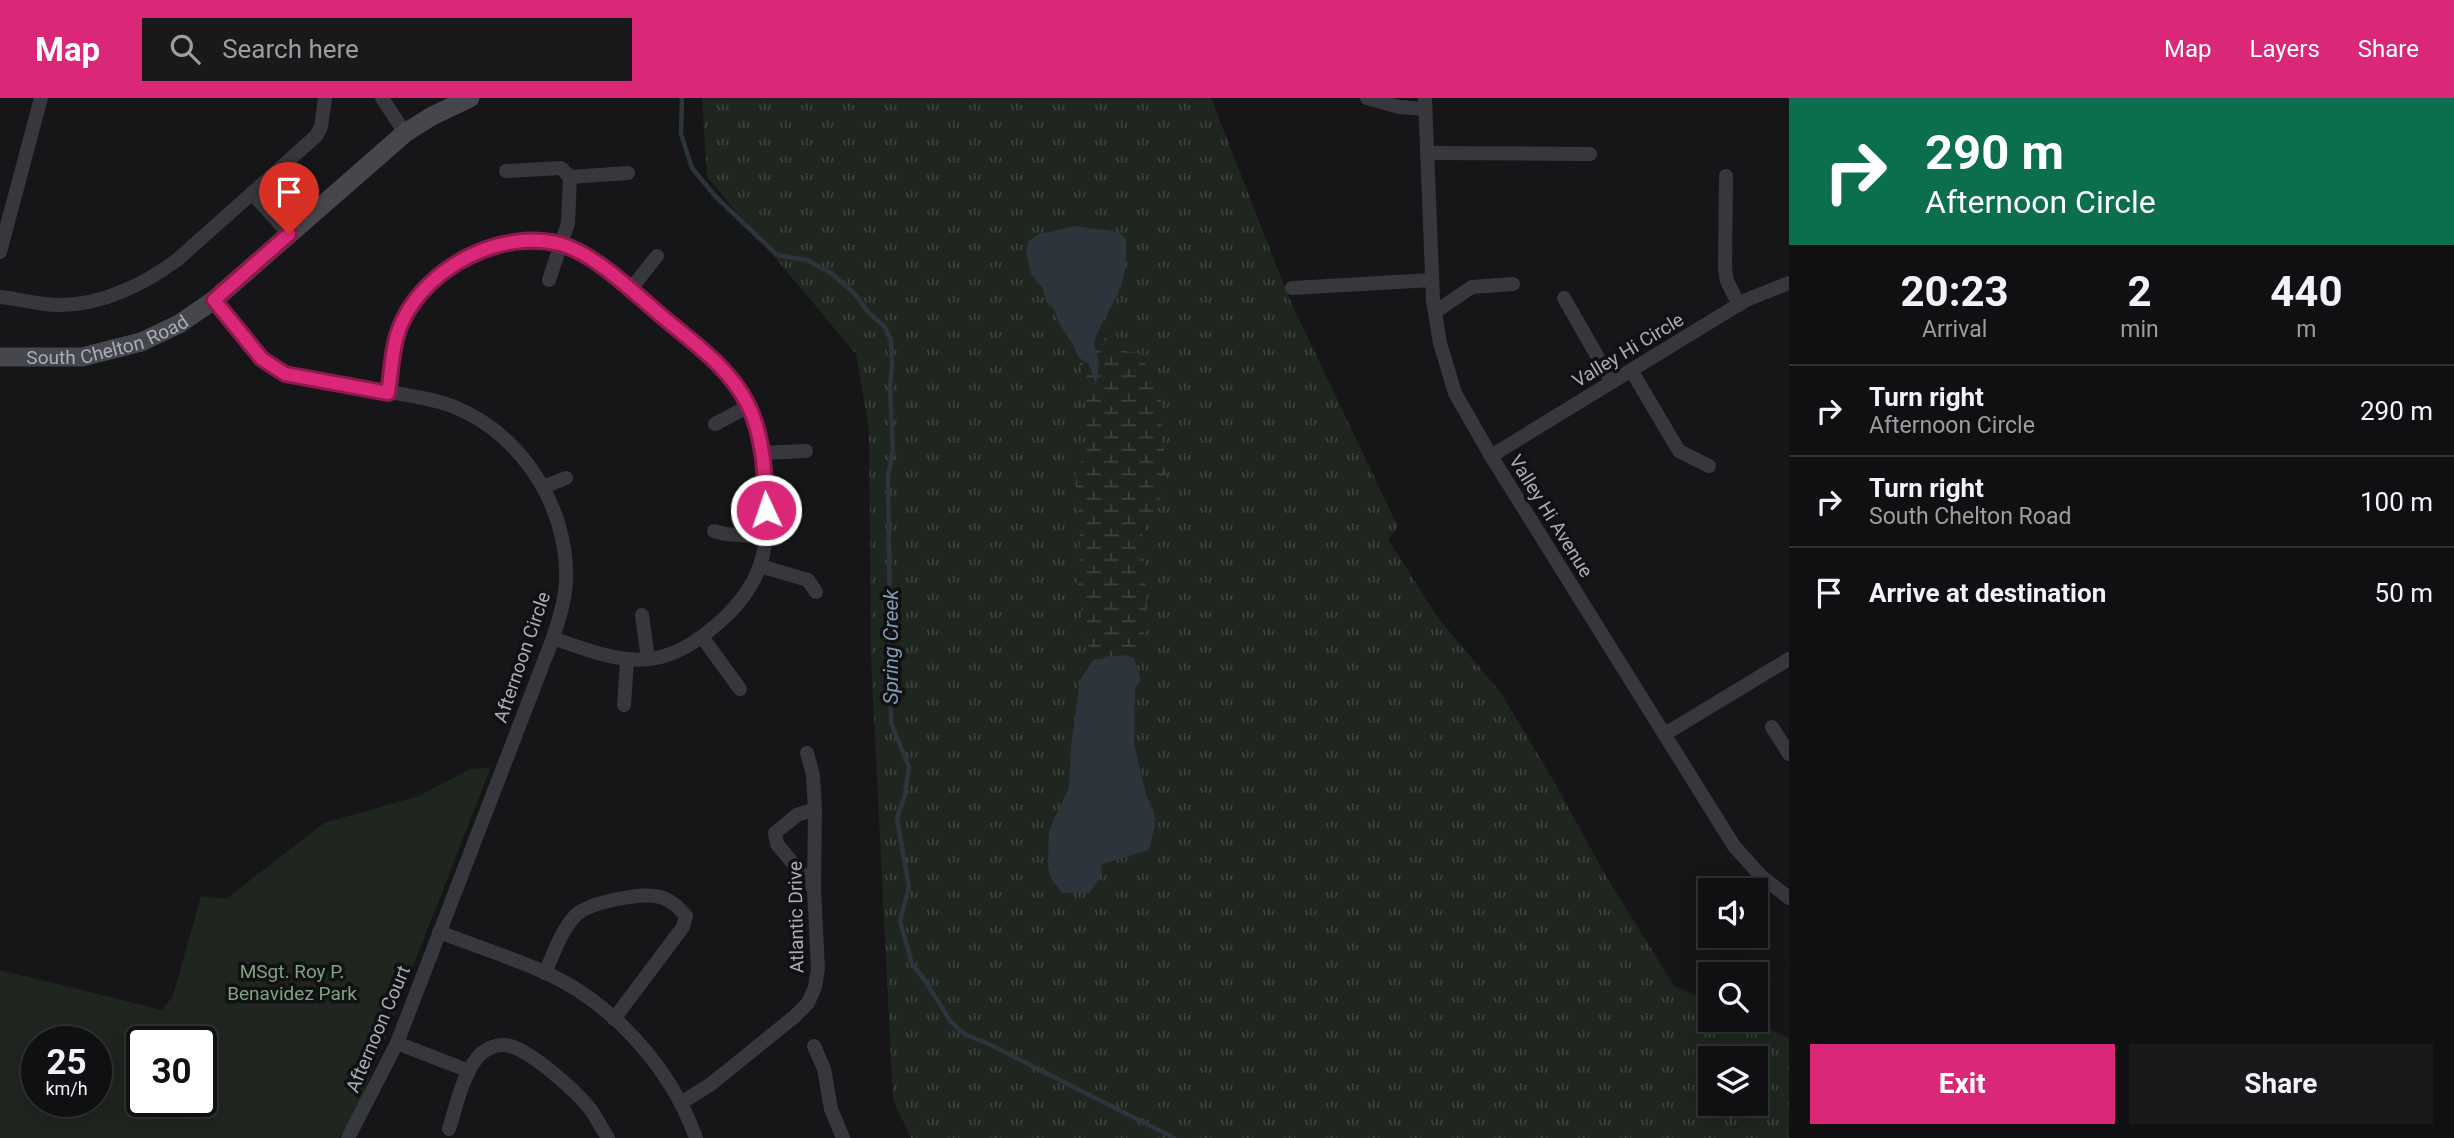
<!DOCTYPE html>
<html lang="en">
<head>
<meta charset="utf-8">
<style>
	:root { --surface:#101012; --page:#19191b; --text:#f1f3f6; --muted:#9c9d9f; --line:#303032; --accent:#db2777 }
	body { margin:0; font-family:Roboto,sans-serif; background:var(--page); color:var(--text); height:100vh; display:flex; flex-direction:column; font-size:26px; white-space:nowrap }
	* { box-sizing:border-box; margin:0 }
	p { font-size:23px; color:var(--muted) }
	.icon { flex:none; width:38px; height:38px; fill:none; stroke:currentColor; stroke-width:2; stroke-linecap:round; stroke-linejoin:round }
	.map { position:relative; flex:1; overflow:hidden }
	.panel { display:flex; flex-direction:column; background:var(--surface); width:665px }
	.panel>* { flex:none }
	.guide { background:#0b6e4f; color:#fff; overflow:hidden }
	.controls { position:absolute; left:1698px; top:780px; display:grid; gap:14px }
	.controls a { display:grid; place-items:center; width:70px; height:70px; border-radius:0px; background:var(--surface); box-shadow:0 7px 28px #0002,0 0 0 2px var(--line); font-size:35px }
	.speed { position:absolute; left:21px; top:928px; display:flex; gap:14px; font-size:35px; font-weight:700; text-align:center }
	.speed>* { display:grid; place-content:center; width:91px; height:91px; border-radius:50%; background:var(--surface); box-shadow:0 7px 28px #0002,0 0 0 2px var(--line); line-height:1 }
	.speed small { font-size:18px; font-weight:400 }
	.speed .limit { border:4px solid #111; border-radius:10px; background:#fff; color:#111 }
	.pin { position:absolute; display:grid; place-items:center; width:60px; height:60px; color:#fff; margin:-72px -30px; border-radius:50% 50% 50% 0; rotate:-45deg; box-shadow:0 0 7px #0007 }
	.pin .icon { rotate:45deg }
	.me { position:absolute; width:77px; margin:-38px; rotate:357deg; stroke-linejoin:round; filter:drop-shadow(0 0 5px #0008) }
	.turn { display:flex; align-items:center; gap:24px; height:147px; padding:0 21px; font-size:32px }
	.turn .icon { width:91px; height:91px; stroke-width:2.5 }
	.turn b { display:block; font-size:49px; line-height:60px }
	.eta { display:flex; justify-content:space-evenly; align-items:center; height:119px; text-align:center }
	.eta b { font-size:42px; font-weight:700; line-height:49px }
	.button { display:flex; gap:14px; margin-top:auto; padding:14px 21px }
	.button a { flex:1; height:80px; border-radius:0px; background:var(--accent); color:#fff; font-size:28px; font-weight:700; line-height:80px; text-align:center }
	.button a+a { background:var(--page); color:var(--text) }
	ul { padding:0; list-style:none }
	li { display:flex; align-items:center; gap:21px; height:91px; padding:0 21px; border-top:2px solid var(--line) }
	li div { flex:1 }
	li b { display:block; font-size:26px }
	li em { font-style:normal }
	header { display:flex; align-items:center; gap:42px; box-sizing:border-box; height:98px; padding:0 35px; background:var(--accent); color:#fff }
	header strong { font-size:33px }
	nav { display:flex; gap:38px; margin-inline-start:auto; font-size:24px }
	.search { width:490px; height:63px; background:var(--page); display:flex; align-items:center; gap:18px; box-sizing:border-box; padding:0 24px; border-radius:0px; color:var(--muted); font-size:26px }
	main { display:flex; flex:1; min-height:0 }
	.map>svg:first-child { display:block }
</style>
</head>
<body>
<header>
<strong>Map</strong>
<div class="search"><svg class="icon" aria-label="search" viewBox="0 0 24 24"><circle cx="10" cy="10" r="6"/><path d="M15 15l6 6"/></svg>Search here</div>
<nav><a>Map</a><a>Layers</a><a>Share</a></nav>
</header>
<main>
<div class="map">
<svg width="1789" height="1040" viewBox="0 0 1789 1040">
	<defs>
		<pattern id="grass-tufts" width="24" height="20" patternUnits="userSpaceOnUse" patternTransform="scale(1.75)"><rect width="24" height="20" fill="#1e261f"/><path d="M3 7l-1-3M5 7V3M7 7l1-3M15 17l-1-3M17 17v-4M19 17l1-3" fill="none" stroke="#3c433d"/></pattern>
		<pattern id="wetland-marsh" width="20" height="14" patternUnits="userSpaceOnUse" patternTransform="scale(1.75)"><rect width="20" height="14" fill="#1e261f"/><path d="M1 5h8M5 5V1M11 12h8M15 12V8" fill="none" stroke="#3c433d"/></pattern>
	</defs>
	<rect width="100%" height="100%" fill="#161618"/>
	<path fill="url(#grass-tufts)" fill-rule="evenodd" d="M702,0H1211L1289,200L1398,429L1388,441L1439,521L1501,595L1556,687L1603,773L1674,888L1710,904V922H1750L1789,940V1040H911L893,1002L871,559L869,330L856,256L707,79ZM1710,961H1755V1006H1710Z"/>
	<path fill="url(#wetland-marsh)" d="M1102,226L1108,245L1125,253L1138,255L1157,284L1163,314L1161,342L1168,364L1166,388L1142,437L1147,512L1142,550L1134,560L1123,557L1093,562L1084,536L1078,485L1080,440L1075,377L1088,348L1084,293L1079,260L1089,266L1096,285L1099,264L1094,246Z"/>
	<path fill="#1e261f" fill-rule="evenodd" d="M491,669L356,1014L339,1040H0V872L162,912L173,898L201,798L226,801L324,725L419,698L470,671ZM37,943H96V1003H37ZM142,943H201V1003H142Z"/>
	<g fill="#2c353c">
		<path d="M1075,128L1119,134L1126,141C1128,190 1116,197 1096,238L1094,246L1099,264L1096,288L1089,266L1079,260L1073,247L1059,225L1054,211L1047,205L1042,190L1031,176L1026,154L1028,144L1039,136Z"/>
		<path d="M1123,557L1134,560L1141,582L1135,590L1134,646L1146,696L1154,714L1155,727L1149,752L1102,766L1100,780L1089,795H1062L1050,779L1048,766L1049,732L1069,690L1071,648L1080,582L1093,562Z"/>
	</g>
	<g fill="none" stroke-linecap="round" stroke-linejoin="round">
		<path stroke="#2c353c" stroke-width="4.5" d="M682,0L681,36L692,70L716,99L777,157L807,162L831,175L856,197L867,213L884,228L891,242L892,266L890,289L893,352L888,378L891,625L909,669L905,697L897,720L909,789L900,823L912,866L924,881L951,924L966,937L989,946L1174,1040"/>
		<g stroke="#37383d" stroke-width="14">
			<path d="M382,0L405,35"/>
			<path d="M1367,0L1399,9L1425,11"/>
			<path d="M1425,0L1433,202L1440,245L1455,295L1491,358L1734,748L1761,778L1789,800"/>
			<path d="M1427,55L1590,56"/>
			<path d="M506,73L561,70L570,79L568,125L549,182"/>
			<path d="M1726,78L1725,171L1727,183L1739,207"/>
			<path d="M570,79L628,75"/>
			<path d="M252,95L289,136"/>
			<path d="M0,154L41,0"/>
			<path d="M1292,190L1432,182"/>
			<path d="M630,192L657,158"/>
			<path d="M0,199C19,201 41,207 60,207C102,207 145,186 177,162L316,38L321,29L325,0"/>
			<path d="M1564,200L1612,284"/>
			<path d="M214,202C234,226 254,262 283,275C296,281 311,282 325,285C363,291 403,294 440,304C516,326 569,406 566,483C565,503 559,521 553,540L397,945L348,1040"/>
			<path d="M1435,214L1472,189L1513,186"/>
			<path d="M1631,272L1679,353L1709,368"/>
			<path d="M388,294C392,271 392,244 403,222C427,171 508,127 563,147C602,161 634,195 665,221C691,243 720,263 739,290C765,327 776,427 759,470C752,489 738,507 723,521C661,578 625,566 553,540"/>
			<path d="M715,326L749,308"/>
			<path d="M761,355L806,353"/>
			<path d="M1491,358L1746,202L1789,185"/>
			<path d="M543,389L566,380"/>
			<path d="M714,433L725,436L765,439"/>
			<path d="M760,468L808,482L816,494"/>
			<path d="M642,517L648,561"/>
			<path d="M702,539L740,591"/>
			<path d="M624,607L627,563"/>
			<path d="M1772,629L1789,656"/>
			<path d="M1665,636L1789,561"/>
			<path d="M814,791L777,746L775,735L797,717L815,711"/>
			<path d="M439,834C473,847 510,859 544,874C612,904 671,970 696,1040"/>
			<path d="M545,875C554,855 561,832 576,817C590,804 642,794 660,799C672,802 679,810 686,818L683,829L614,921"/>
			<path d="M397,945L469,973"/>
			<path d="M814,948L824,971L831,1011L843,1040"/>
			<path d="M681,1005L711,986L794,919L808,905L815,889L818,871L814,791L815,711L813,677L807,655"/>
			<path d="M449,1031C456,1009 462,979 477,960C483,952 495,946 505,947C528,949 577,994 591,1012C597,1021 602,1031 608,1040"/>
		</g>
		<path stroke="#45474d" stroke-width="19" id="s1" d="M0,259H82L141,244L179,226L214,202L405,35L432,18L470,0"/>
	</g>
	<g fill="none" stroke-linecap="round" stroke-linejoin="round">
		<defs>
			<path id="route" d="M289,136L214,202L262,261L285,276L388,295C392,270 392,244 403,222C429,168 502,131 560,146C596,156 635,196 664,220C695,246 730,270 748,307C764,339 765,378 766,412"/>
		</defs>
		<use href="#route" stroke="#8e194d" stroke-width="18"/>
		<use href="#route" stroke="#db2777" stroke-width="12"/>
	</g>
	<g text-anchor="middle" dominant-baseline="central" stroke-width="7" stroke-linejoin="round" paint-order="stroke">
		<g font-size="19" fill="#a8adb8" stroke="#111113">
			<text stroke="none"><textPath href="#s1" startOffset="110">South Chelton Road</textPath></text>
			<text transform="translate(1628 252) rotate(-31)">Valley Hi Circle</text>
			<text transform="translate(1551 418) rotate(58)">Valley Hi Avenue</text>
			<text transform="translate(522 559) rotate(-71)">Afternoon Circle</text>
			<text transform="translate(796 819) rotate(-91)">Atlantic Drive</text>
			<text transform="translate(378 931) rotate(-67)">Afternoon Court</text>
		</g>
		<g font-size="19" fill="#7fa381" stroke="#111113">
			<text x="292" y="873">MSgt. Roy P.<tspan x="292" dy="22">Benavidez Park</tspan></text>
		</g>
		<g font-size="21" font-style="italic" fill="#7f9bb3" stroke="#111113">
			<text transform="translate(891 549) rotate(-90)">Spring Creek</text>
		</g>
	</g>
</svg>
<div class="controls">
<a><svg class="icon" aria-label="sound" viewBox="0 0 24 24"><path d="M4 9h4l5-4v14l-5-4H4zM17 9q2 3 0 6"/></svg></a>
<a><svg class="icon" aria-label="search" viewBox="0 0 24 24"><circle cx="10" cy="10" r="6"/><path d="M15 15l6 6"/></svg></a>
<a><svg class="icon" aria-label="layers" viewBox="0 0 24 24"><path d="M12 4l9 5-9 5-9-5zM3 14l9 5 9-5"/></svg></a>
</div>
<div class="speed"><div>25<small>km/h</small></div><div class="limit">30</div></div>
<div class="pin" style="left:289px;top:136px;background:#d93025"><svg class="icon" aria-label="arrive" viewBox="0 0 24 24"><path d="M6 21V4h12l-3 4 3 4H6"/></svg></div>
<svg class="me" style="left:766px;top:412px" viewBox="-20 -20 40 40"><circle r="17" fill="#db2777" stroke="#fff" stroke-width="3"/><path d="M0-11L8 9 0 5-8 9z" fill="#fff"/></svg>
</div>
<section class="panel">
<div class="guide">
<div class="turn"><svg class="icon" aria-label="right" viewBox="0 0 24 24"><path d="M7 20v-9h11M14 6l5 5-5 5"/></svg><div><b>290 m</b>Afternoon Circle</div></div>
</div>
<div class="eta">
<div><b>20:23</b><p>Arrival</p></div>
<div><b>2</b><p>min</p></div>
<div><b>440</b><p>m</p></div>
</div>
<ul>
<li><svg class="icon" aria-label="right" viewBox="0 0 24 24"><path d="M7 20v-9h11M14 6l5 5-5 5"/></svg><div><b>Turn right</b><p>Afternoon Circle</p></div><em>290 m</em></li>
<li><svg class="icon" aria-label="right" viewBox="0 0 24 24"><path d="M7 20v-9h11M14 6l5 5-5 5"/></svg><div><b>Turn right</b><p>South Chelton Road</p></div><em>100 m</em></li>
<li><svg class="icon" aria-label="arrive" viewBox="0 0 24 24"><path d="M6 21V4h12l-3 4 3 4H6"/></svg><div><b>Arrive at destination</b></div><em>50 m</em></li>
</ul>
<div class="button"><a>Exit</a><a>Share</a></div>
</section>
</main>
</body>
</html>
